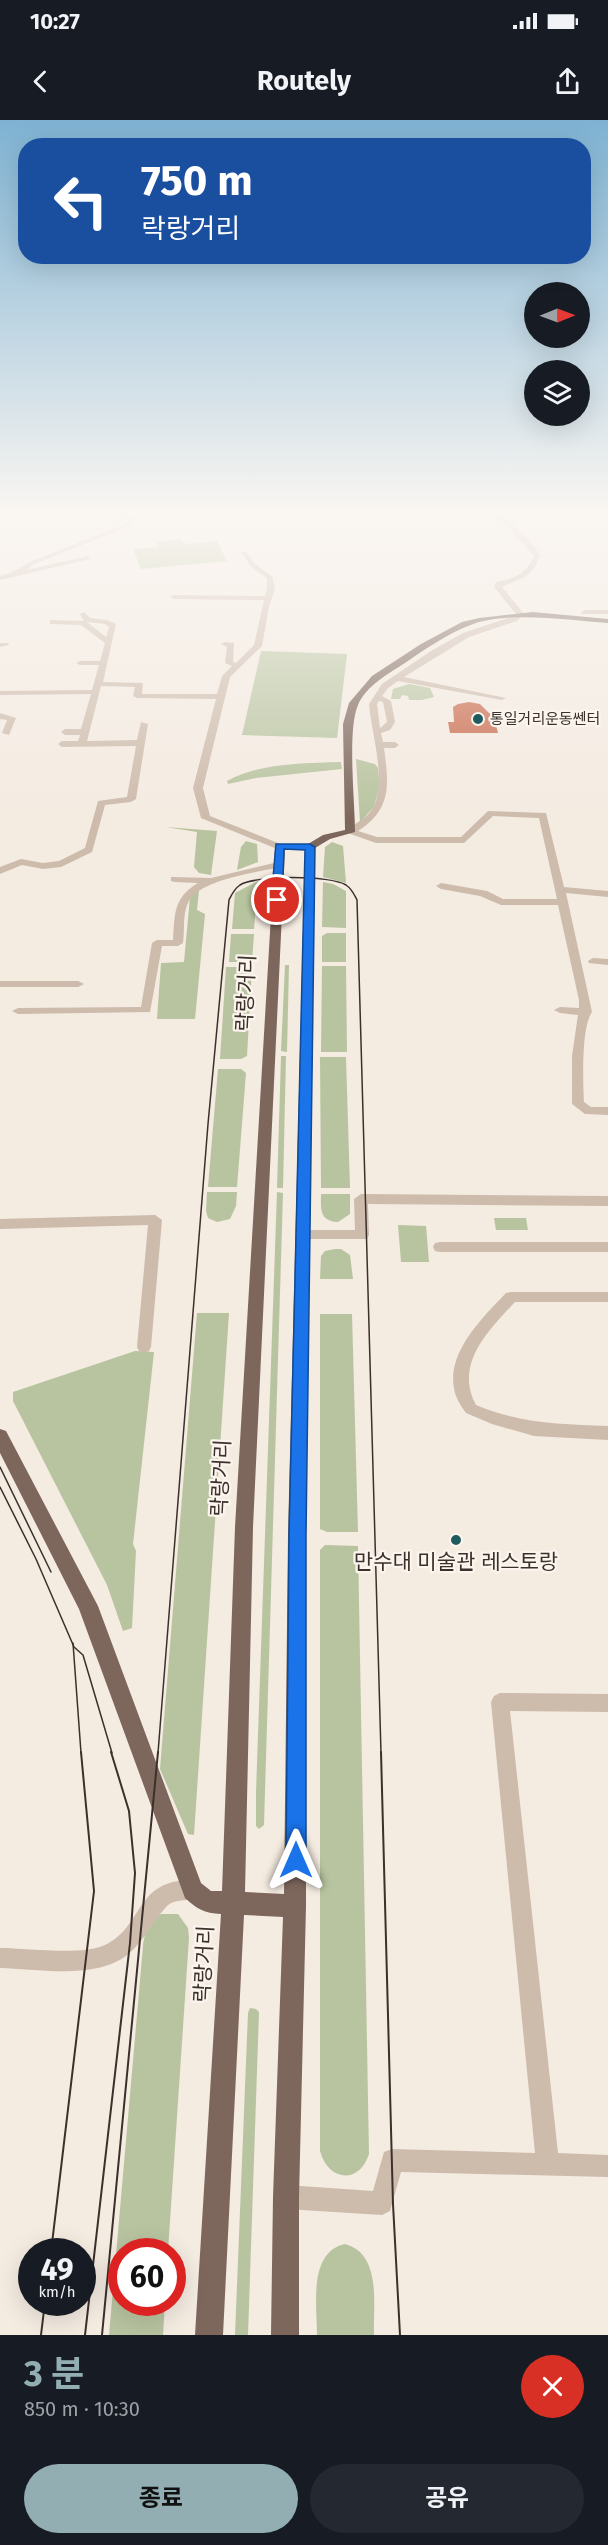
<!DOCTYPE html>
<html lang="ko">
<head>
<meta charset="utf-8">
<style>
	:root { --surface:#171b24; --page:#242831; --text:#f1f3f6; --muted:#9ea1a6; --accent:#92aeb2 }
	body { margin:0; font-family:"Fira Sans","Noto Sans KR",sans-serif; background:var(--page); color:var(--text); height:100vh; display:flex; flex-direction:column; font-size:22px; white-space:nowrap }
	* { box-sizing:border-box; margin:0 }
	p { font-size:20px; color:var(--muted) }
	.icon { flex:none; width:33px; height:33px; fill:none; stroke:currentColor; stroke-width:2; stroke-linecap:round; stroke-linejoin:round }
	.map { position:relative; height:2215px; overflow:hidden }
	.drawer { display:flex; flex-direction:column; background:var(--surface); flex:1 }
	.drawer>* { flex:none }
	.guide { position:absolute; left:18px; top:18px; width:573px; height:126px; border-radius:24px; box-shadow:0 6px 24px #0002; background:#1a4fa0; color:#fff; overflow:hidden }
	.needle { width:39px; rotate:89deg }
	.controls { position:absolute; left:524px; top:162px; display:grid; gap:12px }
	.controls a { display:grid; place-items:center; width:66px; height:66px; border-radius:50%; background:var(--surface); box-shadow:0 6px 24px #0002; font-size:30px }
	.speed { position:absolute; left:18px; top:2118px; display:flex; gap:12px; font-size:30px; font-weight:700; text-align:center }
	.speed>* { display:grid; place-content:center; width:78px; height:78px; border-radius:50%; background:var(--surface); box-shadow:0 6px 24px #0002; line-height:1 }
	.speed small { font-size:15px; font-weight:400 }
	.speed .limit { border:9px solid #d22; background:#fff; color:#111 }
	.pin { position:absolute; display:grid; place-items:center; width:51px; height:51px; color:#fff; margin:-26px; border:3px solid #fff; border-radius:50%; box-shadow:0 2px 6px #0007 }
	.me { position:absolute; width:66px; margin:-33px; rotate:0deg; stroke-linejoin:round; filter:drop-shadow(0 0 4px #0008) }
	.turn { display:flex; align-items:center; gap:21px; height:126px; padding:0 24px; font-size:27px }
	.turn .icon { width:78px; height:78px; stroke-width:2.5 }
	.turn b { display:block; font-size:42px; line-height:51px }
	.round { display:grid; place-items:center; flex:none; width:63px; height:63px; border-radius:32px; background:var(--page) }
	.head { display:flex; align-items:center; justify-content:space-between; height:102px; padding:0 24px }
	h1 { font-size:36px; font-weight:700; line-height:45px; color:var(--accent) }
	.primary-button { display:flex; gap:12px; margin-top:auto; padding:12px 24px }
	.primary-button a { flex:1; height:69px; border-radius:36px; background:var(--accent); color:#111; font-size:24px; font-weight:700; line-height:69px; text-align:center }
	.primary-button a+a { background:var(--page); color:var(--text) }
	.status { display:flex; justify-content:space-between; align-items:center; height:42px; padding:0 30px; background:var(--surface); direction:ltr }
	.status svg { height:16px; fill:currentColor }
	header { display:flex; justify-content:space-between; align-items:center; height:78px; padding:0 24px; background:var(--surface); font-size:27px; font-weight:700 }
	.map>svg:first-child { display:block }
</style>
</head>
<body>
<div class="status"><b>10:27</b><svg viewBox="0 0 49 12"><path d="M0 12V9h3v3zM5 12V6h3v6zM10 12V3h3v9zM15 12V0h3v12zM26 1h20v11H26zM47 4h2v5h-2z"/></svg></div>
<header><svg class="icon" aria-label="back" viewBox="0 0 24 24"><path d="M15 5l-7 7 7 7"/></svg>Routely<svg class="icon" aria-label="share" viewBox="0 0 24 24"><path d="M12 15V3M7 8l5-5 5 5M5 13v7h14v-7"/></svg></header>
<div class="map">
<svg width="608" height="2215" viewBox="0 0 608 2215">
	<rect width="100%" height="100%" fill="#f4ebe1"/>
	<g fill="#b8c4a0">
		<path d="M181,419L184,424L217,421L227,441L141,449L133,429L158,427L156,422Z"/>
		<path d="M261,531L347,534L337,618L242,615Z"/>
		<path d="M409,564L430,568L434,577L422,580H409L408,576L402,575L400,579H391L393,569Z"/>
		<path d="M356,639L375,644L378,648L380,666L374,687L360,702Z"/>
		<path d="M341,642L342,649L256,658L228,664L227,661C259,643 304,643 341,642Z"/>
		<path d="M166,707L217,711L211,755L199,753L194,747L197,712Z"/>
		<path d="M246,721L257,724L258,742L237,750L241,727Z"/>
		<path d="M332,722L343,726L346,763L323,757L325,727Z"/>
		<path d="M258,761L254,809H232L235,773Z"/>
		<path d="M323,762L333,764L346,771V808L322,807Z"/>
		<path d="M199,770L197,790L205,794L195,899H157L161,843L184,842L190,777Z"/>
		<path d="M327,813H346V842H322V816Z"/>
		<path d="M231,814H254L252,842H229Z"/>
		<path d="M285,845H289L287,932L281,931Z"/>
		<path d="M322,846H346L347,932H321Z"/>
		<path d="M226,847H252L247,936L241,939H220Z"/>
		<path d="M281,936H286L283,1068H277Z"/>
		<path d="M320,937H346L350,1068H321Z"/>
		<path d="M218,949H241L246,953L237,1067H208Z"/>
		<path d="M207,1072H237L236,1086L230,1099L217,1102L208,1098L206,1091Z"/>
		<path d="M277,1072L283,1073L264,1705L259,1709L256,1706V1672Z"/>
		<path d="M321,1074H350V1094L338,1102C319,1101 321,1089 321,1074Z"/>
		<path d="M494,1098H526L528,1110H496Z"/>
		<path d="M398,1105L426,1106L429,1142H401Z"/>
		<path d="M335,1129H341L350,1135L353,1159H320L321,1136L325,1131Z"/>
		<path d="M197,1193H229L194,1715L188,1714L160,1649Z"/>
		<path d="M320,1194H352L358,1412H327L320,1409Z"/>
		<path d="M135,1231L154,1232L133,1424L136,1431L132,1508L123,1511L107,1465L13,1281V1272Z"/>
		<path d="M325,1425L358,1426L369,2034C359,2065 328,2061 320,2031V1430Z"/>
		<path d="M161,1794H178L188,1808L189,1818L168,2131L122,2132V2182L165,2183L163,2215H109L143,1826C145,1811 148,1803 161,1794Z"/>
		<path d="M250,1888L256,1889L259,1892L248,2215H235L248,1893Z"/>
		<path d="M345,2124C382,2134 373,2185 374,2215H317C317,2186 308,2132 345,2124Z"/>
	</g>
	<path fill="#c8694b" d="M469,582L480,584L489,593H493L498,613H450L448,602H454L453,587L458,584Z"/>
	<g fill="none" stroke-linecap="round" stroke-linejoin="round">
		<g fill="#cdbbac" fill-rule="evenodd">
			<path d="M121,390H127L125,393L135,400L132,405L34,444L26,450L88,436L90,439L0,460V456L11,453L30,442L128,403L129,401L118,394Z"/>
			<path d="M479,390C500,390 531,418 540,436C531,459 521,458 502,467L524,494L517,501L469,517L404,557L506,578L502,580L398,561L388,568L382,576L391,581L395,602L390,610L381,613L383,622H395L399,625L395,628H384C389,664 392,689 358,711L377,717H461L488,691L546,693L564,767L608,771V777L566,773L592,892C581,907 583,962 584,982L591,987H608V995L585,994L572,984V936L578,895L560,893L554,890L560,887L579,888V880L558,785H501L480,776L441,769L436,766L441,763L487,771L503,779H557L539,698L493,696L464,723H376L345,712C353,704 364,700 371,691C389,667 371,612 369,584L382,564L431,531L463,513L511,497L516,494L494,467L496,462C515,459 526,454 534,436L505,404ZM379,581L383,582L387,602L380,608L377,584Z"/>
			<path d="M245,431L256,445L272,456L275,469L269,487L262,526L230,557L203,668L210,696L283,725V729H277L201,698L193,668L216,579L137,578L133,576L135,567L101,566L87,621L137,620L141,602L148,604L136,679L131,682L105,685L92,732L61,747L43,749L22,745L0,754V747L21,739L43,743L59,741L85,728L98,681L127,677L136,626L62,627L58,624L62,621H78L80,615H65L61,612L65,609H81L91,574L0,575V571L92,570L99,545H80L76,543L80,541H100L105,523L81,505L53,504H50V500L84,501L80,494L84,492L90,498L107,500L116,504L103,562L143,563L142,574H217L222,556L232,546L225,543L227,527L221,524L225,522L234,523L233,542L236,543L254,525L264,480L174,479L170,477L174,475L265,476L267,469V458L251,447L242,433ZM87,502L105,504L109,507L106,517Z"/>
			<path d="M585,490H608V494H582L581,492Z"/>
			<path d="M0,523H8L9,525L0,527Z"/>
			<path d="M0,593L16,598L9,615L2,613L7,600L0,599Z"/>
			<path d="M278,742L281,743V747C259,752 201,759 189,781C182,793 185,810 183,823L178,826H162L150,892L18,894L12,891L18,888L141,887L152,823L157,820H173C175,794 173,778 198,763L175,762L171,761V757L211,758Z"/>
			<path d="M593,838L608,839V845L589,843L588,841Z"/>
			<path d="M0,861H78L84,864L78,867H0Z"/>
			<path d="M361,1074L608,1076V1086L368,1084L369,1115L367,1119H299L297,1115L304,1110H355L354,1079Z"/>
			<path d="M155,1095L162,1100L151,1227L149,1231L144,1233L139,1231L137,1227L148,1105L0,1109V1099Z"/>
			<path d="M440,1122H608V1132H440L435,1131L433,1127L435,1123Z"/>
			<path d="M511,1172H608V1182H515C488,1211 454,1244 476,1285C522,1304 560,1304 608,1306V1320L534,1316L492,1304L466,1293C461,1286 455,1277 454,1268C447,1232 483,1197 506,1173Z"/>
			<path d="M500,1573L608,1574V1592L510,1591L558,2033L608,2035V2057L401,2052L390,2091L382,2095L286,2089L278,2085L274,2077L278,2069L286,2065L373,2071L384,2032L392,2029L535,2033L491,1582L494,1576Z"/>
			<path d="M193,1760L200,1763L203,1770L200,1777C189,1782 178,1778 168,1785C153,1800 144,1822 127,1835C96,1860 37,1849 0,1848V1828C27,1828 82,1836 105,1825C144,1807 134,1759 193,1760Z"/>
		</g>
		<path fill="#7d675c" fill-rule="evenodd" d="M533,492L608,499V503C568,500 505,490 468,506C446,515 425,529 405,543C388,554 366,566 358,585C347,610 355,682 355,712L330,719L315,728L306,1415V1786L299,2077V2215H271L273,2077L283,1797L244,1795L223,2215H195L221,1794C204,1793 197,1789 185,1778L79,1489L0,1333V1309L6,1311L98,1486L201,1763L211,1771H222L235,1407L275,727L280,724H308L323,715L345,710L343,604L349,583L372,556L421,524L462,502L479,498ZM285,730H305L288,1415L284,1774L245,1772L253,1407Z"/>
		<g stroke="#3b302b" stroke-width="1.5">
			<path d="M0,1347L51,1452"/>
			<path d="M0,1367L36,1439L74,1527L83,1535L112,1633"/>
			<path d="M73,1523L81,1633"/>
			<path d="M158,1633L208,1004L229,780C232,774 234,769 240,765C256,755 330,755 346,765C352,769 354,774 357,780L381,1633"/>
		</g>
		<g stroke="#3b302b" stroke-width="2">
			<path d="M381,1632L393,2084L400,2215"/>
			<path d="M51,2132L94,1771L81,1632"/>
			<path d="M41,2215L45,2182"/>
			<path d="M85,2215L130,1823L135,1753L129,1691L111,1632"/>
			<path d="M102,2215L158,1632"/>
		</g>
	</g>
	<linearGradient id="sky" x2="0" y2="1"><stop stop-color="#7eb2d2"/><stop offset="0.56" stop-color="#faf6f2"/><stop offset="1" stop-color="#faf6f2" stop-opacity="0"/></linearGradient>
	<rect width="608" height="700" fill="url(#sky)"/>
	<path fill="#1a73e8" stroke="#114b97" stroke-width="1.5" d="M276,724H310L315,727L306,1415V1740L303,1747L296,1750L289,1747L286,1740L289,1415L305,730L284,729L282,780L277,783L271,780Z"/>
	<g fill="#1f5a5e" stroke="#fbf5ee" stroke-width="2">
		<circle cx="478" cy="599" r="6"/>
		<circle cx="456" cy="1420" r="6"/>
	</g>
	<g text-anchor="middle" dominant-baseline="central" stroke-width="4.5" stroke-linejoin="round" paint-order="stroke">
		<g font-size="15" fill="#3b302b" stroke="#fbf5ee" text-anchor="start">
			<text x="490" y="599">통일거리운동쎈터</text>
		</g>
		<g font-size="21" fill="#3b302b" stroke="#fbf5ee">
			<text transform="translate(246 873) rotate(-87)">락랑거리</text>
			<text transform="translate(221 1358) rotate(-87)">락랑거리</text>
			<text transform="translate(204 1844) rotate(-87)">락랑거리</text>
		</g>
		<g font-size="21" fill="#3b302b" stroke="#fbf5ee">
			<text x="456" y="1442">만수대 미술관 레스토랑</text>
		</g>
	</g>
</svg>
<div class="controls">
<a><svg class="needle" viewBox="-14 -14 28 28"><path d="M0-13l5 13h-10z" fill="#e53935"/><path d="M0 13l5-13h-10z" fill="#9ea1a6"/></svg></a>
<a><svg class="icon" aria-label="layers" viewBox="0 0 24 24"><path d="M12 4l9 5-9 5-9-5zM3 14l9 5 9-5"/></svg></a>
</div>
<div class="speed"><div>49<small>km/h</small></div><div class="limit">60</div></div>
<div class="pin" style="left:277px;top:780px;background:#d93025"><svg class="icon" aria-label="arrive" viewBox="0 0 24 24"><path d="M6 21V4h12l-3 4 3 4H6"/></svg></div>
<svg class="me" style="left:296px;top:1740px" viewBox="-20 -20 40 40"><path d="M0-17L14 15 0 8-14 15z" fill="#1a73e8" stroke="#fff" stroke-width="4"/></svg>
<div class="guide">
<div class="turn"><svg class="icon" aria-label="left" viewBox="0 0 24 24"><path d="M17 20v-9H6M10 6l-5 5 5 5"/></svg><div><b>750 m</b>락랑거리</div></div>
</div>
</div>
<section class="drawer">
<div class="head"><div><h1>3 분</h1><p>850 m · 10:30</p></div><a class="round" style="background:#d93025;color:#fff"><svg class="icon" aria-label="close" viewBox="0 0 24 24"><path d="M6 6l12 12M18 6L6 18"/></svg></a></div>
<div class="primary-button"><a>종료</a><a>공유</a></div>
</section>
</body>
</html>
